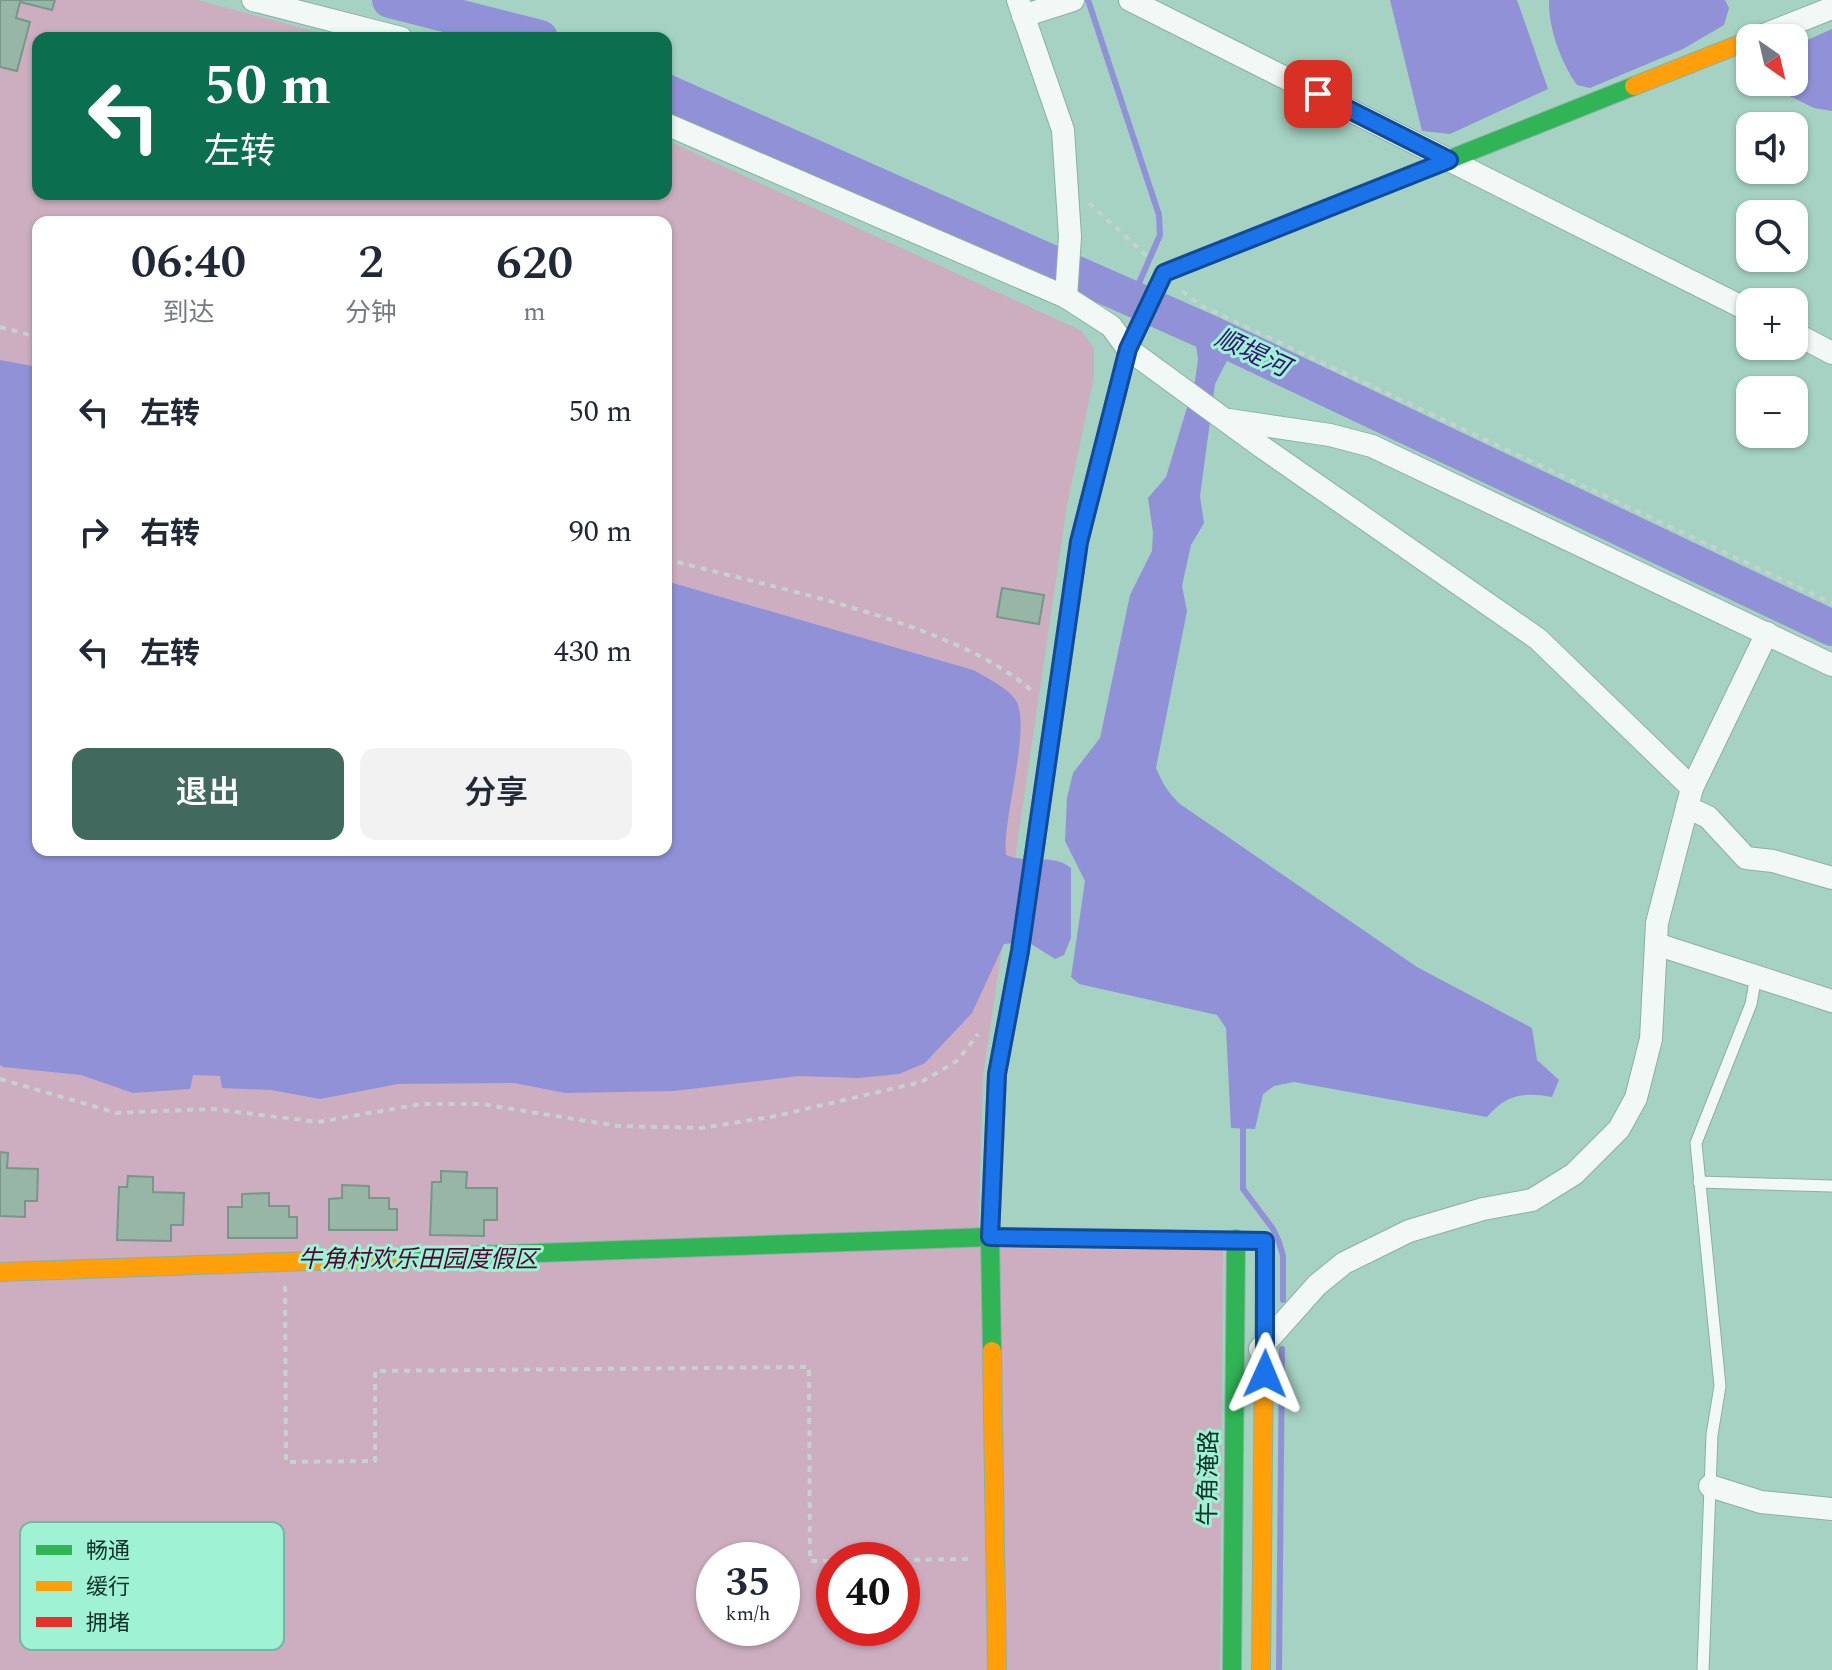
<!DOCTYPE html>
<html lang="zh">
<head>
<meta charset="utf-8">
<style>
	:root { --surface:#fff; --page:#f2f2f3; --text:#1f2937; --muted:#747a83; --accent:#42695d }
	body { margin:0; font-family:Spectral,"Noto Sans SC",serif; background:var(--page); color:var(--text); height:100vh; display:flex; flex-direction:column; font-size:30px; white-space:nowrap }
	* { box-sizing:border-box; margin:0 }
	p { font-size:26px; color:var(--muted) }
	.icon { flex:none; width:44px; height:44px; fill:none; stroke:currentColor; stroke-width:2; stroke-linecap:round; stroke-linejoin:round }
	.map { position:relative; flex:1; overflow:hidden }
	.panel { position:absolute; left:32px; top:216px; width:640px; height:640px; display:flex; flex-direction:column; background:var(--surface); border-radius:16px; box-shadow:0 2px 6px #0004 }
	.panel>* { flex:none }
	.banner { position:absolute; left:32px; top:32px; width:640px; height:168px; border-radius:16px; box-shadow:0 2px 6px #0004; background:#0b6e4f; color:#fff; overflow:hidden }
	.needle { width:52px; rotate:146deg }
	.buttons { position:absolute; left:1736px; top:24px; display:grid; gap:16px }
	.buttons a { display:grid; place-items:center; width:72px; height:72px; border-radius:16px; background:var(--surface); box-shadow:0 2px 6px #0004; font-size:40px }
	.speed { position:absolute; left:696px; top:1542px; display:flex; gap:16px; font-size:40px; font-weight:700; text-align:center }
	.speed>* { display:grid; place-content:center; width:104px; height:104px; border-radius:50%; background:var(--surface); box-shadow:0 2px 6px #0004; line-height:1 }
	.speed small { font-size:20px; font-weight:400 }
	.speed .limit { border:12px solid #d22; background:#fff; color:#111 }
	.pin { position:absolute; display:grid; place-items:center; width:68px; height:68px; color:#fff; margin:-34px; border-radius:16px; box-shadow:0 4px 12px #0006 }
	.me { position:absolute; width:88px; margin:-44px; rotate:1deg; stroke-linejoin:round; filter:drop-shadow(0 0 6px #0008) }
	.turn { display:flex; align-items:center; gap:28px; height:168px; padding:0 40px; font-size:36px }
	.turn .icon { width:104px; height:104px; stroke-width:2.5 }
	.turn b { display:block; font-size:56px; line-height:68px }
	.eta { display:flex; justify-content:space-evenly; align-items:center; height:136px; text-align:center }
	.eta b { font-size:48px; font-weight:600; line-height:56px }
	.primary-button { display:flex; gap:16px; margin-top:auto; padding:16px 40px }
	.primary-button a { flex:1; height:92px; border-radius:16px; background:var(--accent); color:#fff; font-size:32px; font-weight:600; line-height:92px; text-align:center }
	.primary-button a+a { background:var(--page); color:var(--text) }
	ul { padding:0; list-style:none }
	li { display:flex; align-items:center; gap:24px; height:120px; padding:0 40px }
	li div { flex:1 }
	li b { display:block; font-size:30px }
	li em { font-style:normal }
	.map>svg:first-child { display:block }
</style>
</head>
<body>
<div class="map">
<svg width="1832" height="1670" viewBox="0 0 1832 1670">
	<rect width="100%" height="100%" fill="#a5d2c2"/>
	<path fill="#ccaec0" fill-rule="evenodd" d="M0,0H198L339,38H38V194H666V140L1082,331L1094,348V377L1067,505L983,1076L978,1248L1223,1250L1220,1670H0ZM38,222H666V850H38ZM714,1560H782V1628H714ZM834,1560H902V1628H834Z"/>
	<g fill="#9191d7">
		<path d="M1390,0H1517L1548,89L1450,134L1422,131Z"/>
		<path d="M1549,0H1725L1729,8L1724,25L1683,49L1590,88L1577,85C1561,63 1548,27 1549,0Z"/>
		<path d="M1832,29V111L1814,108L1761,82H1794V46Z"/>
		<path d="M1193,326L1235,345L1215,384L1200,496L1204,523L1191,545L1182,586L1187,611L1156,768C1162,782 1168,793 1180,804L1417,967L1532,1028L1537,1060L1559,1080L1552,1097C1524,1092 1506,1094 1487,1117L1294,1082L1274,1086L1263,1094L1255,1129L1231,1128L1226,1028L1217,1015L1079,984L1071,977L1085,881L1065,841L1067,798L1073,773L1100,738L1130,595L1152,551L1153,532L1148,498L1166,477L1195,381L1198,359Z"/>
		<path d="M0,360L38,367V850H666V581L973,670C987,678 1005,686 1015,699C1033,724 1002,818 1006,855C1027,864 1055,853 1071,868V938L1064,955L1055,959L1028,942L1004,944L972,1013L925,1063L899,1074L858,1078L799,1076L674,1091L565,1093L514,1083L398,1084L320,1099L271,1090L222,1088L220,1076L193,1075L190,1089L133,1093L81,1075L3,1067L0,1065Z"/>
	</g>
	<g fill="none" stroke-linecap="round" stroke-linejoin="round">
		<g stroke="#9191d7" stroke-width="6">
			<path d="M1088,0L1159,215L1160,235L1132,299"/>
			<path d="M1243,1129V1189L1273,1229L1279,1242L1283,1256V1300"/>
			<path d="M1279,1670L1282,1349"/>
		</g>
		<g stroke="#9191d7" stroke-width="36">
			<path d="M390,0L540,38"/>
			<path d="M666,92L1212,334L1832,628"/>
		</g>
	</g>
	<g fill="#98b6a6" stroke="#789788" stroke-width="2">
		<path d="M0,0H55L52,10L20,2L16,18L30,22L17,71L0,67Z"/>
		<path d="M1002,588L1044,595L1039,624L997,617Z"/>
		<path d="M0,1152L8,1153L7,1168L38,1169L37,1201H25V1217L0,1216Z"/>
		<path d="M441,1171L467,1172L466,1188H497V1220H484V1236L430,1235L432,1182H441Z"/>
		<path d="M128,1176L153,1177V1192L184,1193L183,1225H171V1241L117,1240L119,1187H127Z"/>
		<path d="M342,1185L369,1186V1198H389V1209H397V1230H329V1199L342,1198Z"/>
		<path d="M269,1193V1206H289V1217H297V1238H228V1207H242V1194Z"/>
	</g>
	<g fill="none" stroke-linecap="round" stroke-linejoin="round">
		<defs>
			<g id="lane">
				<path d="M1699,1182L1832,1186"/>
				<path d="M1703,1670L1712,1435L1720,1386L1696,1143L1751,1004L1756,976"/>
			</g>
			<g id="street">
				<path d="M253,0L401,38"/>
				<path d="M1018,0L1063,130L1070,237L1066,297"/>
				<path d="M1130,0L1750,311"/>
				<path d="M1023,16L1073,0"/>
				<path d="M1756,38L1832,8"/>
				<path d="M666,124L1066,297L1111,326L1128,349L1262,447L1538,639L1692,788"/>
				<path d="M1794,333L1832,353"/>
				<path d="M1229,420L1330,435L1372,446L1832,665"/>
				<path d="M1687,807L1708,817L1746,858L1773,861L1832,878"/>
				<path d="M1656,944L1832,1001"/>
				<path d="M1260,1349L1317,1285L1344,1263L1409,1231L1483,1209L1532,1200L1574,1174L1619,1129L1636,1098L1651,1039L1657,923L1692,788L1767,633"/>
				<path d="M1710,1486L1761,1502L1832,1509"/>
			</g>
			<g id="fast">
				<path d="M1224,249L1634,86"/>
				<path d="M397,1258L990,1237L1153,1239"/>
				<path d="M992,1351L990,1237L997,1074L1020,951L1074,577"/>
				<path d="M1232,1670L1236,1239"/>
			</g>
			<g id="slow">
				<path d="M1634,86L1750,40"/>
				<path d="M1153,1239L1265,1241L1261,1670"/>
				<path d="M0,1272L397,1258"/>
				<path d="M992,1351L997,1670"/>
			</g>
			<path id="jam" d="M1074,577L1079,542L1128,349L1164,273L1224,249"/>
		</defs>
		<use href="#lane" stroke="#8cb0a4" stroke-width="13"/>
		<use href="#street" stroke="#8cb0a4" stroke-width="24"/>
		<use href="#fast" stroke="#8cb0a4" stroke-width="20"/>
		<use href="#slow" stroke="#8cb0a4" stroke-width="20"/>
		<use href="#jam" stroke="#8cb0a4" stroke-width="20"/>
		<g stroke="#c4d3cd" stroke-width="4" stroke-dasharray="6 6" stroke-linecap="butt">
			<path d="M1089,203L1148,257"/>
			<path d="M1182,291L1202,306L1832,603"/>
			<path d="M0,327L38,337"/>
			<path d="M666,559C768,587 957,622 1033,692"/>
			<path d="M0,1079L117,1113L213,1109L318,1122L422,1104H481L618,1126L702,1128L776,1116L921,1082L957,1061L978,1034"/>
			<path d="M285,1286L286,1462L375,1461V1371L809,1367L810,1561H834"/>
			<path d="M902,1560L973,1559"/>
		</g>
		<use href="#lane" stroke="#f2f8f6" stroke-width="11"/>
		<use href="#street" stroke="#f2f8f6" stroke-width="22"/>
		<use href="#fast" stroke="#30b455" stroke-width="18"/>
		<use href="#slow" stroke="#ff9f0a" stroke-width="18"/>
		<use href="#jam" stroke="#e5322d" stroke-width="18"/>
	</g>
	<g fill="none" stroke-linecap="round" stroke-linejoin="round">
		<defs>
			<path id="route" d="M1265,1374V1241L990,1237L997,1074L1020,951L1079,542L1128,349L1164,273L1449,160L1318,94"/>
		</defs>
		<use href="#route" stroke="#114b97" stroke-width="20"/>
		<use href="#route" stroke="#1a73e8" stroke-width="14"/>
	</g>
	<g text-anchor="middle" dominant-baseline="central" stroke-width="6" stroke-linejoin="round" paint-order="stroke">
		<g font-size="24" font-style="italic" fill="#500734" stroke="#9ff2d4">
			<text x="418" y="1260">牛角村欢乐田园度假区</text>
		</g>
		<g font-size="24" fill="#0d3126" stroke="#9ff2d4">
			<text transform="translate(1209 1478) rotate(-89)">牛角淹路</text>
		</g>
		<g font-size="26" font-style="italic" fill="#341473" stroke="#9ff2d4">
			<text transform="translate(1252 353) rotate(25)">顺堤河</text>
		</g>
	</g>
	<rect x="20" y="1522" width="264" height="128" rx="12" fill="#9ff2d4" stroke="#73b8a0" stroke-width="2"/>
	<rect x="36" y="1545" width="36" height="10" fill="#30b455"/>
	<rect x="36" y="1581" width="36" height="10" fill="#ff9f0a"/>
	<rect x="36" y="1617" width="36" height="10" fill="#e5322d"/>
	<g font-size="22" fill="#0d3126">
		<text x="86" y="1558">畅通</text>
		<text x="86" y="1594">缓行</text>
		<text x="86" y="1630">拥堵</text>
	</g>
</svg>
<div class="buttons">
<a><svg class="needle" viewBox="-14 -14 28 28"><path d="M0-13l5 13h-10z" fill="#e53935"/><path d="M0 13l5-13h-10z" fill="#747a83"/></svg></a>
<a><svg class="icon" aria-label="sound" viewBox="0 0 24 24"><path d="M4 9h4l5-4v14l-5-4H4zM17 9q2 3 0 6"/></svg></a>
<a><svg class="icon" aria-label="search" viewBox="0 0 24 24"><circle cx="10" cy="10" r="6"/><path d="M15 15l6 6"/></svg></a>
<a>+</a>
<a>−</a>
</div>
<div class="speed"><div>35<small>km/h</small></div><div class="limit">40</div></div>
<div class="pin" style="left:1318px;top:94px;background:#d93025"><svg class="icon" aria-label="arrive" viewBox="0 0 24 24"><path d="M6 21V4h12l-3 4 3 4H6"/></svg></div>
<svg class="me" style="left:1265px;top:1374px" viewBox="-20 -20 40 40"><path d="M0-17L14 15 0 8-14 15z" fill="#1a73e8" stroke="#fff" stroke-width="4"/></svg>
<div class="banner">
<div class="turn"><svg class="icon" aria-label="left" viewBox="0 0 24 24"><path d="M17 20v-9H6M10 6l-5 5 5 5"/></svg><div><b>50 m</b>左转</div></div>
</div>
<section class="panel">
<div class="eta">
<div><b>06:40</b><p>到达</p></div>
<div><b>2</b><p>分钟</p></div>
<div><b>620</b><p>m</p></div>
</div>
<ul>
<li><svg class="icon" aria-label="left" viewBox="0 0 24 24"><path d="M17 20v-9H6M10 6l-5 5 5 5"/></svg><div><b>左转</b></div><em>50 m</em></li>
<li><svg class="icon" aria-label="right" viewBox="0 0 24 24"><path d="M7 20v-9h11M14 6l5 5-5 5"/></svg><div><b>右转</b></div><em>90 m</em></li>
<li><svg class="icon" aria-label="left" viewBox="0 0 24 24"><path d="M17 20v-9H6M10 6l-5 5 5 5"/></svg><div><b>左转</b></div><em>430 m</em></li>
</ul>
<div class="primary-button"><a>退出</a><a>分享</a></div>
</section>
</div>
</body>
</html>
